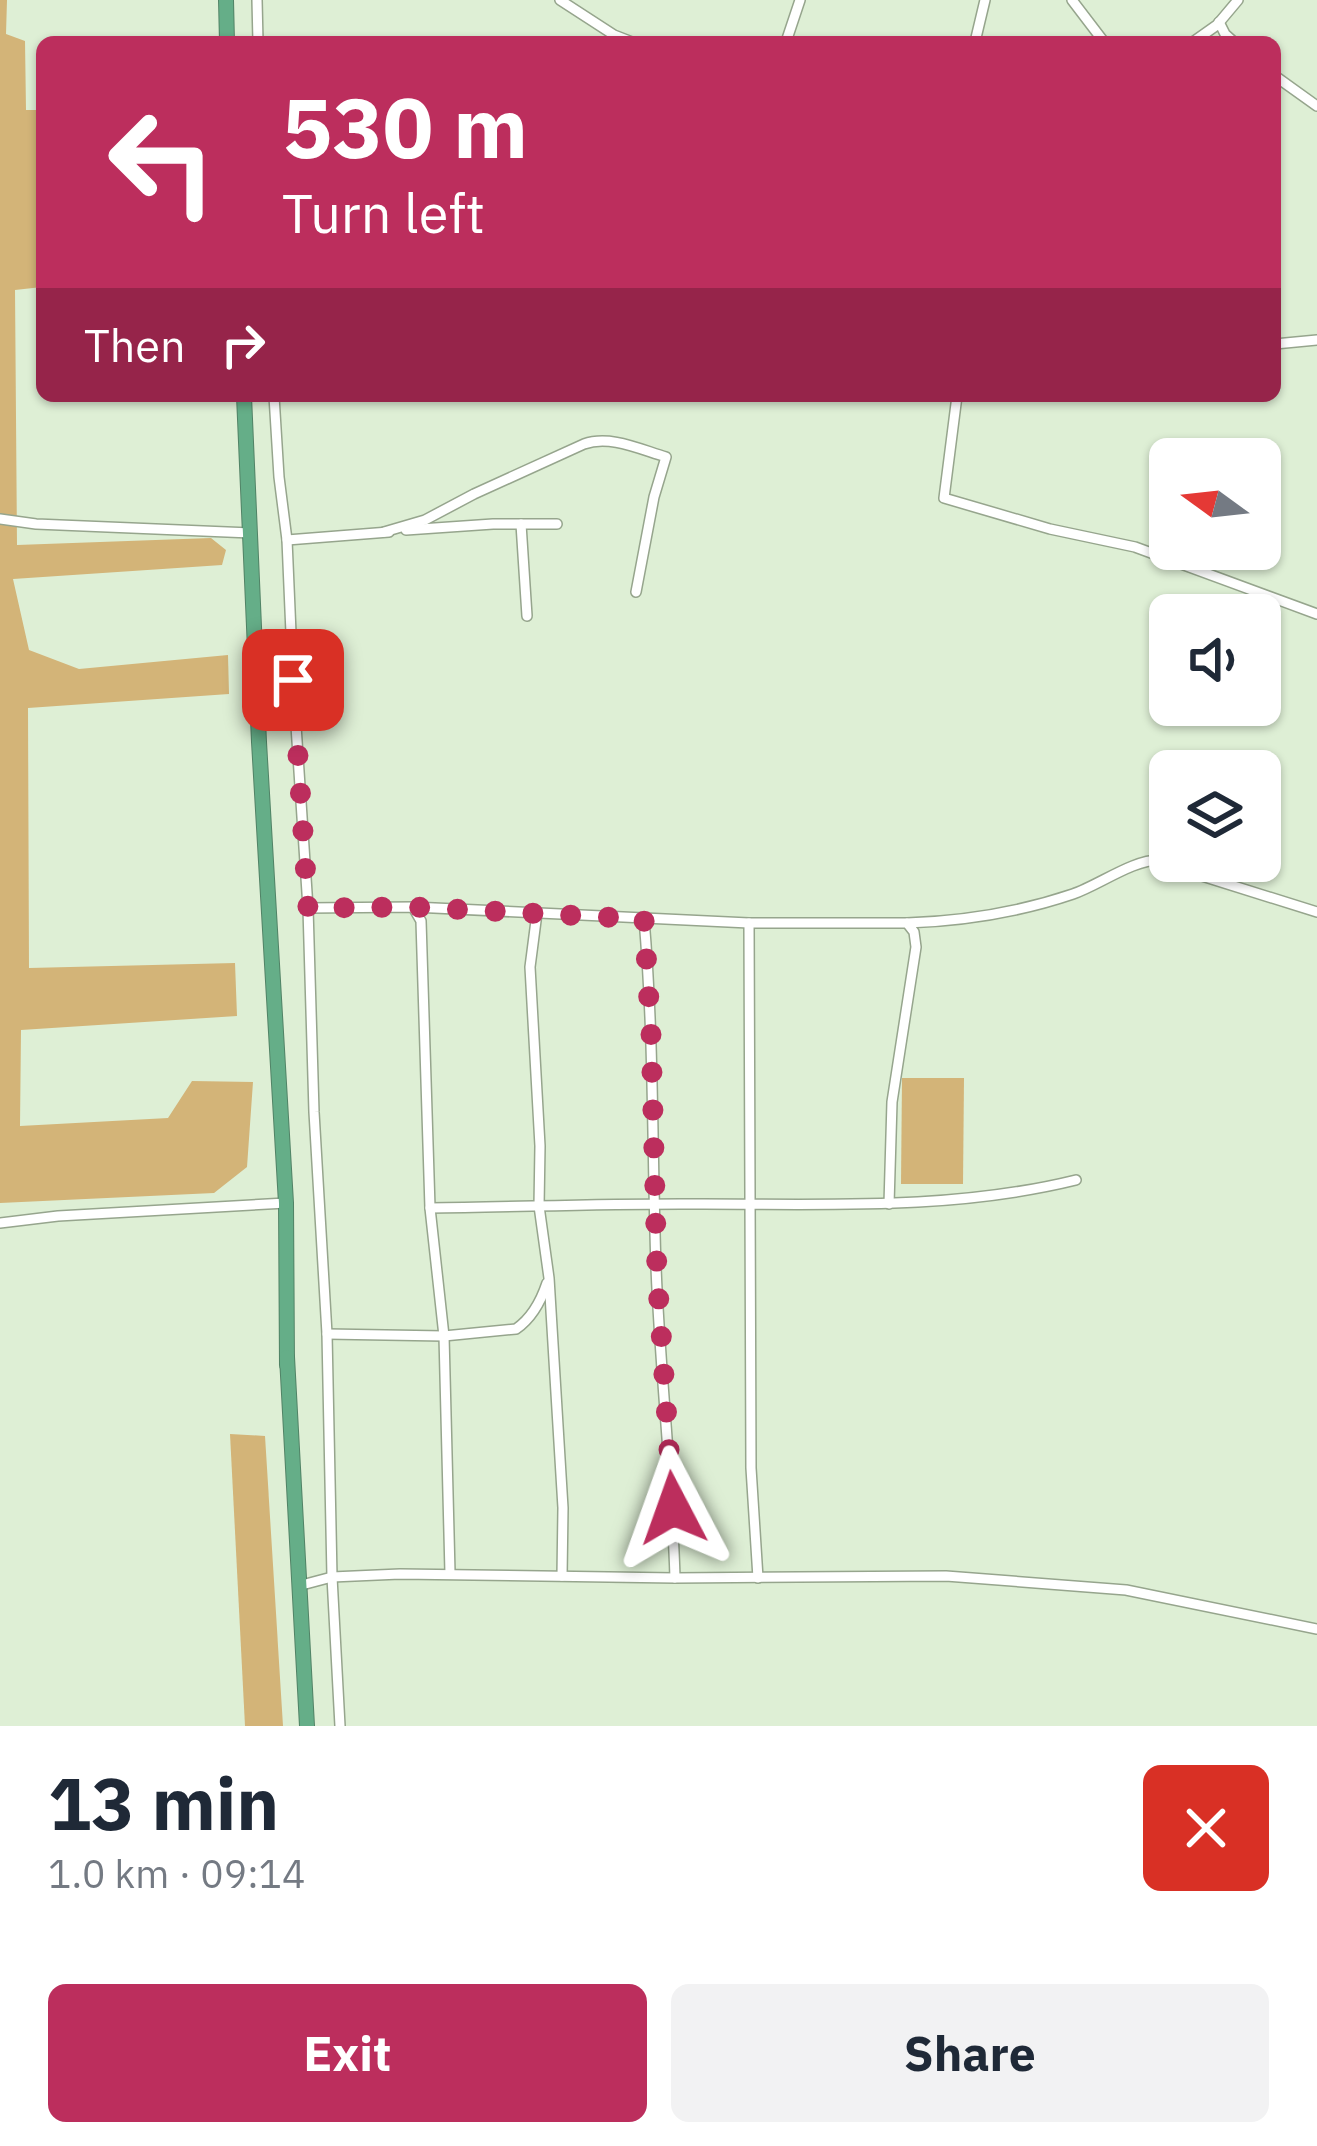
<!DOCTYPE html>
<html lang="en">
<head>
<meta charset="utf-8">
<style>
	:root { --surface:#fff; --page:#f2f2f3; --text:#1f2937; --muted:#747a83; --accent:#bc2e5d }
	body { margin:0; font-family:"IBM Plex Sans",sans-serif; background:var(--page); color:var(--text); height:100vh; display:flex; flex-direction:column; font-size:45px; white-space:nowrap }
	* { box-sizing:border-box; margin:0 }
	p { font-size:39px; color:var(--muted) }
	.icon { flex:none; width:66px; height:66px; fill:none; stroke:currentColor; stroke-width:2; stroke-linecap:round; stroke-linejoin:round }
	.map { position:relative; height:1726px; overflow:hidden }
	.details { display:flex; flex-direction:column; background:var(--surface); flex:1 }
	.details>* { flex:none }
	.guide { position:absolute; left:36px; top:36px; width:1245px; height:366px; border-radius:18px; box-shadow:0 3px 9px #0004; background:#bc2e5d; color:#fff; overflow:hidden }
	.needle { width:78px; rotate:285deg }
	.fabs { position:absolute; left:1149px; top:438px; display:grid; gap:24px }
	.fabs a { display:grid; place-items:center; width:132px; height:132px; border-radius:18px; background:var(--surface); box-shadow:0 3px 9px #0004; font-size:60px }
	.pin { position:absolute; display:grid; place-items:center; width:102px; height:102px; color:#fff; margin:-51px; border-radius:24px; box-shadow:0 6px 18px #0006 }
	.me { position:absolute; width:132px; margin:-66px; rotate:356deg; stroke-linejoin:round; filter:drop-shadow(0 0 9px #0008) }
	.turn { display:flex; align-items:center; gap:42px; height:252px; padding:0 48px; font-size:54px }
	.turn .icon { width:156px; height:156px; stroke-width:2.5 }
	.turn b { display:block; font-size:84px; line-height:102px }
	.then { display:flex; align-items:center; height:114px; padding:0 48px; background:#0003; gap:24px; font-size:45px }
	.round { display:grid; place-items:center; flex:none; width:126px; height:126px; border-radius:18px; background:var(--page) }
	.summary { display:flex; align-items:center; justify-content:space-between; height:204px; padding:0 48px }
	h1 { font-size:72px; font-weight:700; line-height:90px }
	.button { display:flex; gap:24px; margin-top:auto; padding:24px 48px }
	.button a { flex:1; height:138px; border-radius:18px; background:var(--accent); color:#fff; font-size:48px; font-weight:700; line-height:138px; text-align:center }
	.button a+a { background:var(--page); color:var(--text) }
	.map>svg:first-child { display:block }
</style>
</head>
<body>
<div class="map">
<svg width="1317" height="1726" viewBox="0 0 1317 1726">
	<rect width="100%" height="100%" fill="#deefd5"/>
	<g fill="#d3b478">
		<path d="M0,0H7L6,34L25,41L26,110H42V287L15,290L17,545L211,538L226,550L222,565L13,579L29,650L79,669L228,655L229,694L28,708L29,968L235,963L237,1016L21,1030L20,1126L168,1118L192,1081L253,1082L247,1167L214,1193L0,1203Z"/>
		<path d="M902,1078H964L963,1184H901Z"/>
		<path d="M230,1434L265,1436L283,1726H245Z"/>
	</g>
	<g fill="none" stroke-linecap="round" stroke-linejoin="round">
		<defs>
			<g id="minor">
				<path d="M257,0L258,42"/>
				<path d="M560,0L614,35L632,42"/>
				<path d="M1072,0L1104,42"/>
				<path d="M1219,22L1225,34L1234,42"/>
				<path d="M786,42L800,0"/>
				<path d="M975,42L985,0"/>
				<path d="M1193,42L1217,25L1238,0"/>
				<path d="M1275,76L1317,106"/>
				<path d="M1275,344L1317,340"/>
				<path d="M274,396L279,477L287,540L293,680L308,908L314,1112L327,1334L332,1577L340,1726"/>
				<path d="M957,396L944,498L1050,529L1135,547L1317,614"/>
				<path d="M0,519L36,524L251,533"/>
				<path d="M521,524L527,616"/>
				<path d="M406,530L493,524H557"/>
				<path d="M384,532L425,520L474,494L584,444C610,435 639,449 666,457L654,497L636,592"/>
				<path d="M287,540L389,532"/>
				<path d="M413,907L421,921L430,1208L444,1336L450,1573"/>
				<path d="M308,908L413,907L749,923H907L914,932L916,947L892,1102L889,1204"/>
				<path d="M537,913L530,967L540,1146L539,1206L549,1278L563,1508L562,1576"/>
				<path d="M644,919C654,1035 652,1151 656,1267C660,1371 672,1474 675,1578"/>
				<path d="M749,923L751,1468L758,1578"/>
				<path d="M907,923C962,921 1020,912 1073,894C1099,885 1134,859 1160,860C1170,861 1178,867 1186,871L1317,912"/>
				<path d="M430,1208C521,1207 613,1203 704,1204C829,1204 954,1210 1076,1180"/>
				<path d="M0,1223L58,1216L286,1203"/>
				<path d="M327,1334L444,1336L516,1329C532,1318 541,1301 547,1283"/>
				<path d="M298,1586L332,1577L400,1574L675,1578L946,1576L1126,1590L1317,1629"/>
			</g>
			<g id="highway">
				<path d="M226,0L227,42"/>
				<path d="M244,396L259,742L286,1203L287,1365"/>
				<path d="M287,1357L307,1726"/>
			</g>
		</defs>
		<use href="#minor" stroke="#96a58d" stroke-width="12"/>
		<use href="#highway" stroke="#518366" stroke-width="16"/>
		<use href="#minor" stroke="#fff" stroke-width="9"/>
		<use href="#highway" stroke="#65ae88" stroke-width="14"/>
	</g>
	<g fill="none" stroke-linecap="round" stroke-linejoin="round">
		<path stroke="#bc2e5d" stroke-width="21" stroke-dasharray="0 37.8" d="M293,680L308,908L413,907L644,919L651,1034L657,1273L673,1508"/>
	</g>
</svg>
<div class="fabs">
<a><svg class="needle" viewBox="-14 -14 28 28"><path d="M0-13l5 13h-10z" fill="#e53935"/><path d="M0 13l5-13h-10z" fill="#747a83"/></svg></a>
<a><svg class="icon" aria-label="sound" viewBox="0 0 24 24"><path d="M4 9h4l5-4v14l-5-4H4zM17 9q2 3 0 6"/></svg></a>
<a><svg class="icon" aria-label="layers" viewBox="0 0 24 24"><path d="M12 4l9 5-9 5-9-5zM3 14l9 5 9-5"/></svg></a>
</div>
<div class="pin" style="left:293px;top:680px;background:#d93025"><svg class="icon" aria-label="arrive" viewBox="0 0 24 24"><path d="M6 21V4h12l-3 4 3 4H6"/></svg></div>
<svg class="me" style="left:673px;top:1508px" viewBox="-20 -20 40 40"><path d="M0-17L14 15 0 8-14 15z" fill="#bc2e5d" stroke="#fff" stroke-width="4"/></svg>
<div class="guide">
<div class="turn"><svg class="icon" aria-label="left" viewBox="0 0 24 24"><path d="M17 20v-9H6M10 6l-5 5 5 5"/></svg><div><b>530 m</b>Turn left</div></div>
<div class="then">Then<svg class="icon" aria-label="right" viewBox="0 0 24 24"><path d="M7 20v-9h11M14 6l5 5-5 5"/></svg></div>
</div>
</div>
<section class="details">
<div class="summary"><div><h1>13 min</h1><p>1.0 km · 09:14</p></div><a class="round" style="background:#d93025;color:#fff"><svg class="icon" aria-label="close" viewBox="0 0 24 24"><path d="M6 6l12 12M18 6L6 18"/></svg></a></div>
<div class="button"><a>Exit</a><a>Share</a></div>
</section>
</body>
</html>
